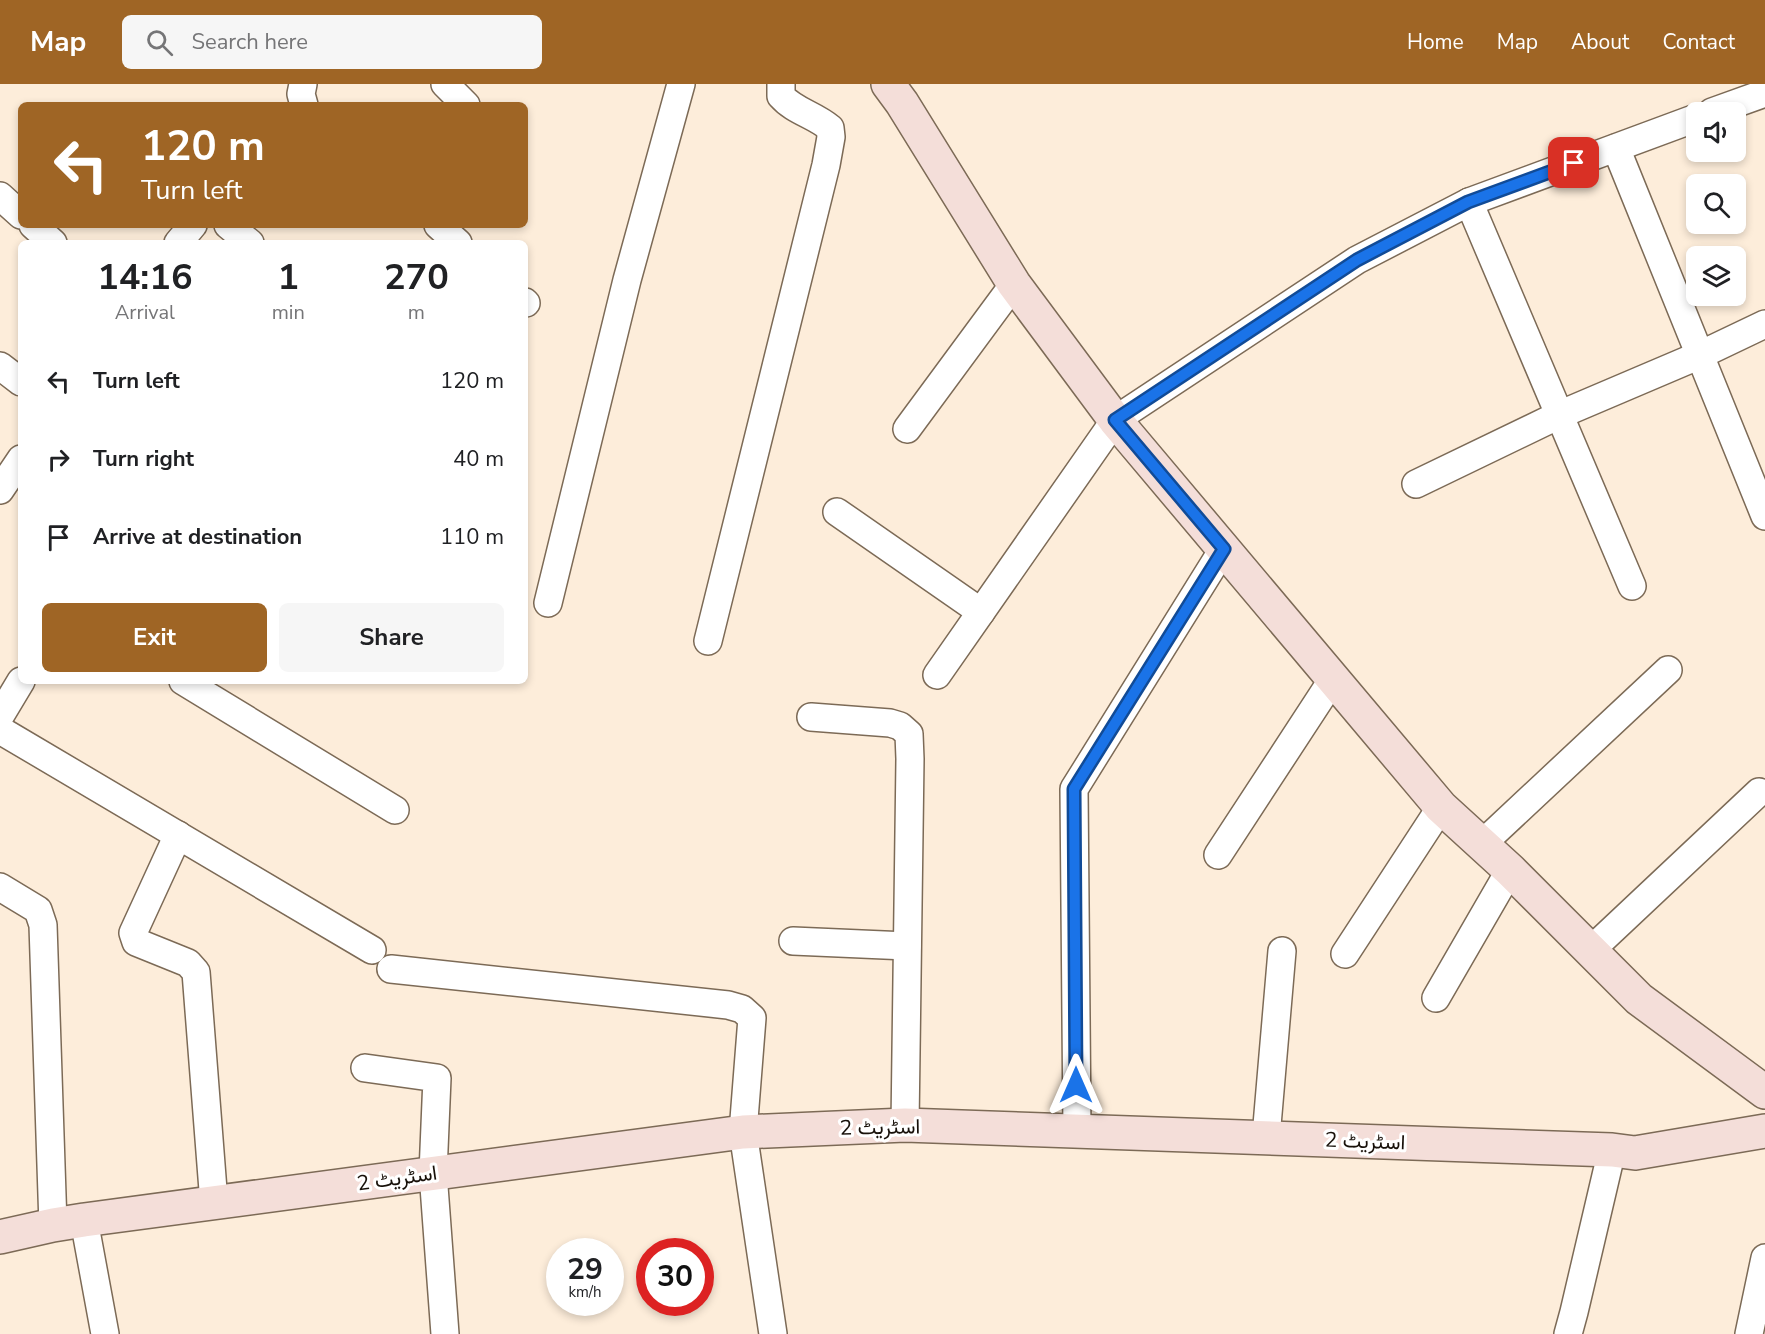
<!DOCTYPE html>
<html lang="en">
<head>
<meta charset="utf-8">
<style>
	:root { --surface:#fff; --page:#f6f6f6; --text:#202124; --muted:#757577; --accent:#9f6525 }
	body { margin:0; font-family:"Nunito Sans",Vazirmatn,sans-serif; background:var(--page); color:var(--text); height:100vh; display:flex; flex-direction:column; font-size:22px; white-space:nowrap }
	* { box-sizing:border-box; margin:0 }
	p { font-size:20px; color:var(--muted) }
	.icon { flex:none; width:33px; height:33px; fill:none; stroke:currentColor; stroke-width:2; stroke-linecap:round; stroke-linejoin:round }
	.map { position:relative; flex:1; overflow:hidden }
	.panel { position:absolute; left:18px; top:156px; width:510px; height:444px; display:flex; flex-direction:column; background:var(--surface); border-radius:9px; box-shadow:0 3px 9px #0003 }
	.panel>* { flex:none }
	.top-card { position:absolute; left:18px; top:18px; width:510px; height:126px; border-radius:9px; box-shadow:0 3px 9px #0003; background:#9f6525; color:#fff; overflow:hidden }
	.buttons { position:absolute; left:1686px; top:18px; display:grid; gap:12px }
	.buttons a { display:grid; place-items:center; width:60px; height:60px; border-radius:9px; background:var(--surface); box-shadow:0 3px 9px #0003; font-size:30px }
	.speed { position:absolute; left:546px; top:1154px; display:flex; gap:12px; font-size:30px; font-weight:700; text-align:center }
	.speed>* { display:grid; place-content:center; width:78px; height:78px; border-radius:50%; background:var(--surface); box-shadow:0 3px 9px #0003; line-height:1 }
	.speed small { font-size:15px; font-weight:400 }
	.speed .limit { border:9px solid #d22; background:#fff; color:#111 }
	.pin { position:absolute; display:grid; place-items:center; width:51px; height:51px; color:#fff; margin:-26px; border-radius:12px; box-shadow:0 3px 9px #0006 }
	.me { position:absolute; width:66px; margin:-33px; rotate:0deg; stroke-linejoin:round; filter:drop-shadow(0 0 4px #0008) }
	.turn { display:flex; align-items:center; gap:21px; height:126px; padding:0 24px; font-size:27px }
	.turn .icon { width:78px; height:78px; stroke-width:2.5 }
	.turn b { display:block; font-size:42px; line-height:51px }
	.eta { display:flex; justify-content:space-evenly; align-items:center; height:102px; text-align:center }
	.eta b { font-size:36px; font-weight:700; line-height:42px }
	.primary-button { display:flex; gap:12px; margin-top:auto; padding:12px 24px }
	.primary-button a { flex:1; height:69px; border-radius:9px; background:var(--accent); color:#fff; font-size:24px; font-weight:700; line-height:69px; text-align:center }
	.primary-button a+a { background:var(--page); color:var(--text) }
	ul { padding:0; list-style:none }
	li { display:flex; align-items:center; gap:18px; height:78px; padding:0 24px }
	li div { flex:1 }
	li b { display:block; font-size:22px }
	li em { font-style:normal }
	header { display:flex; align-items:center; gap:36px; box-sizing:border-box; height:84px; padding:0 30px; background:var(--accent); color:#fff }
	header strong { font-size:28px }
	nav { display:flex; gap:33px; margin-inline-start:auto; font-size:21px }
	.search { width:420px; height:54px; background:var(--page); display:flex; align-items:center; gap:15px; box-sizing:border-box; padding:0 21px; border-radius:9px; color:var(--muted); font-size:22px }
	.map>svg:first-child { display:block }
</style>
</head>
<body>
<header>
<strong>Map</strong>
<div class="search"><svg class="icon" aria-label="search" viewBox="0 0 24 24"><circle cx="10" cy="10" r="6"/><path d="M15 15l6 6"/></svg>Search here</div>
<nav><a>Home</a><a>Map</a><a>About</a><a>Contact</a></nav>
</header>
<div class="map">
<svg width="1765" height="1250" viewBox="0 0 1765 1250">
	<rect width="100%" height="100%" fill="#fdedda"/>
	<g fill="none" stroke-linecap="round" stroke-linejoin="round">
		<defs>
			<g id="street">
				<path d="M303,0L301,10L304,21"/>
				<path d="M445,0L466,21"/>
				<path d="M1712,28L1765,9"/>
				<path d="M1616,64L1765,432"/>
				<path d="M0,112L21,131"/>
				<path d="M1469,118L1632,502"/>
				<path d="M33,141L53,159"/>
				<path d="M228,141L250,159"/>
				<path d="M438,141L458,159"/>
				<path d="M178,159L193,141"/>
				<path d="M525,218L526,219"/>
				<path d="M0,282L21,298"/>
				<path d="M907,345L1014,200"/>
				<path d="M1416,400L1559,331L1700,271L1765,240"/>
				<path d="M0,406L21,375"/>
				<path d="M837,428L981,528"/>
				<path d="M548,519L627,196L681,0"/>
				<path d="M708,557L826,81L831,53L830,44C815,31 794,27 781,12V0"/>
				<path d="M937,591L1115,336L1357,176L1469,118L1696,34"/>
				<path d="M183,597L395,726"/>
				<path d="M0,632L21,597"/>
				<path d="M811,633L890,639L900,642L909,650L910,675L905,1041"/>
				<path d="M0,646L372,866"/>
				<path d="M178,751L133,849L136,858L188,879L196,888L214,1119"/>
				<path d="M1482,760L1668,586"/>
				<path d="M1218,771L1333,595"/>
				<path d="M0,803L38,826L43,841L53,1141"/>
				<path d="M793,857L907,862"/>
				<path d="M1591,866L1759,708"/>
				<path d="M1345,870L1441,723"/>
				<path d="M391,885L728,921L742,925L752,934L743,1048L773,1250"/>
				<path d="M1436,914L1510,786"/>
				<path d="M365,984L437,994L433,1089L445,1250"/>
				<path d="M1077,1047L1074,705L1224,464"/>
				<path d="M1266,1053L1282,867"/>
				<path d="M84,1136L105,1250"/>
				<path d="M1568,1250L1574,1228L1612,1066"/>
				<path d="M1749,1250L1765,1174"/>
			</g>
			<g id="secondary">
				<path d="M888,0L902,19L1014,200L1115,336L1441,723L1510,786L1639,915L1765,1008"/>
				<path d="M0,1153L53,1141L84,1136L743,1048L905,1041L1612,1066L1635,1069L1765,1047"/>
			</g>
		</defs>
		<use href="#street" stroke="#7c6a56" stroke-width="30"/>
		<use href="#secondary" stroke="#7c6a56" stroke-width="36"/>
		<use href="#street" stroke="#fff" stroke-width="27"/>
		<use href="#secondary" stroke="#f4ded9" stroke-width="33"/>
	</g>
	<g fill="none" stroke-linecap="round" stroke-linejoin="round">
		<defs>
			<path id="route" d="M1076,1001L1074,705L1224,465L1115,336L1357,176L1468,118L1574,79"/>
		</defs>
		<use href="#route" stroke="#114b97" stroke-width="15"/>
		<use href="#route" stroke="#1a73e8" stroke-width="10"/>
	</g>
	<g text-anchor="middle" dominant-baseline="central" stroke-width="6" stroke-linejoin="round" paint-order="stroke">
		<g font-size="21" fill="#18110a" stroke="#fff">
			<text transform="translate(880 1043) rotate(-1)">اسٹریٹ 2</text>
			<text transform="translate(1365 1057) rotate(2)">اسٹریٹ 2</text>
			<text transform="translate(397 1094) rotate(-8)">اسٹریٹ 2</text>
		</g>
	</g>
</svg>
<div class="buttons">
<a><svg class="icon" aria-label="sound" viewBox="0 0 24 24"><path d="M4 9h4l5-4v14l-5-4H4zM17 9q2 3 0 6"/></svg></a>
<a><svg class="icon" aria-label="search" viewBox="0 0 24 24"><circle cx="10" cy="10" r="6"/><path d="M15 15l6 6"/></svg></a>
<a><svg class="icon" aria-label="layers" viewBox="0 0 24 24"><path d="M12 4l9 5-9 5-9-5zM3 14l9 5 9-5"/></svg></a>
</div>
<div class="speed"><div>29<small>km/h</small></div><div class="limit">30</div></div>
<div class="pin" style="left:1574px;top:79px;background:#d93025"><svg class="icon" aria-label="arrive" viewBox="0 0 24 24"><path d="M6 21V4h12l-3 4 3 4H6"/></svg></div>
<svg class="me" style="left:1076px;top:1001px" viewBox="-20 -20 40 40"><path d="M0-17L14 15 0 8-14 15z" fill="#1a73e8" stroke="#fff" stroke-width="4"/></svg>
<div class="top-card">
<div class="turn"><svg class="icon" aria-label="left" viewBox="0 0 24 24"><path d="M17 20v-9H6M10 6l-5 5 5 5"/></svg><div><b>120 m</b>Turn left</div></div>
</div>
<section class="panel">
<div class="eta">
<div><b>14:16</b><p>Arrival</p></div>
<div><b>1</b><p>min</p></div>
<div><b>270</b><p>m</p></div>
</div>
<ul>
<li><svg class="icon" aria-label="left" viewBox="0 0 24 24"><path d="M17 20v-9H6M10 6l-5 5 5 5"/></svg><div><b>Turn left</b></div><em>120 m</em></li>
<li><svg class="icon" aria-label="right" viewBox="0 0 24 24"><path d="M7 20v-9h11M14 6l5 5-5 5"/></svg><div><b>Turn right</b></div><em>40 m</em></li>
<li><svg class="icon" aria-label="arrive" viewBox="0 0 24 24"><path d="M6 21V4h12l-3 4 3 4H6"/></svg><div><b>Arrive at destination</b></div><em>110 m</em></li>
</ul>
<div class="primary-button"><a>Exit</a><a>Share</a></div>
</section>
</div>
</body>
</html>
